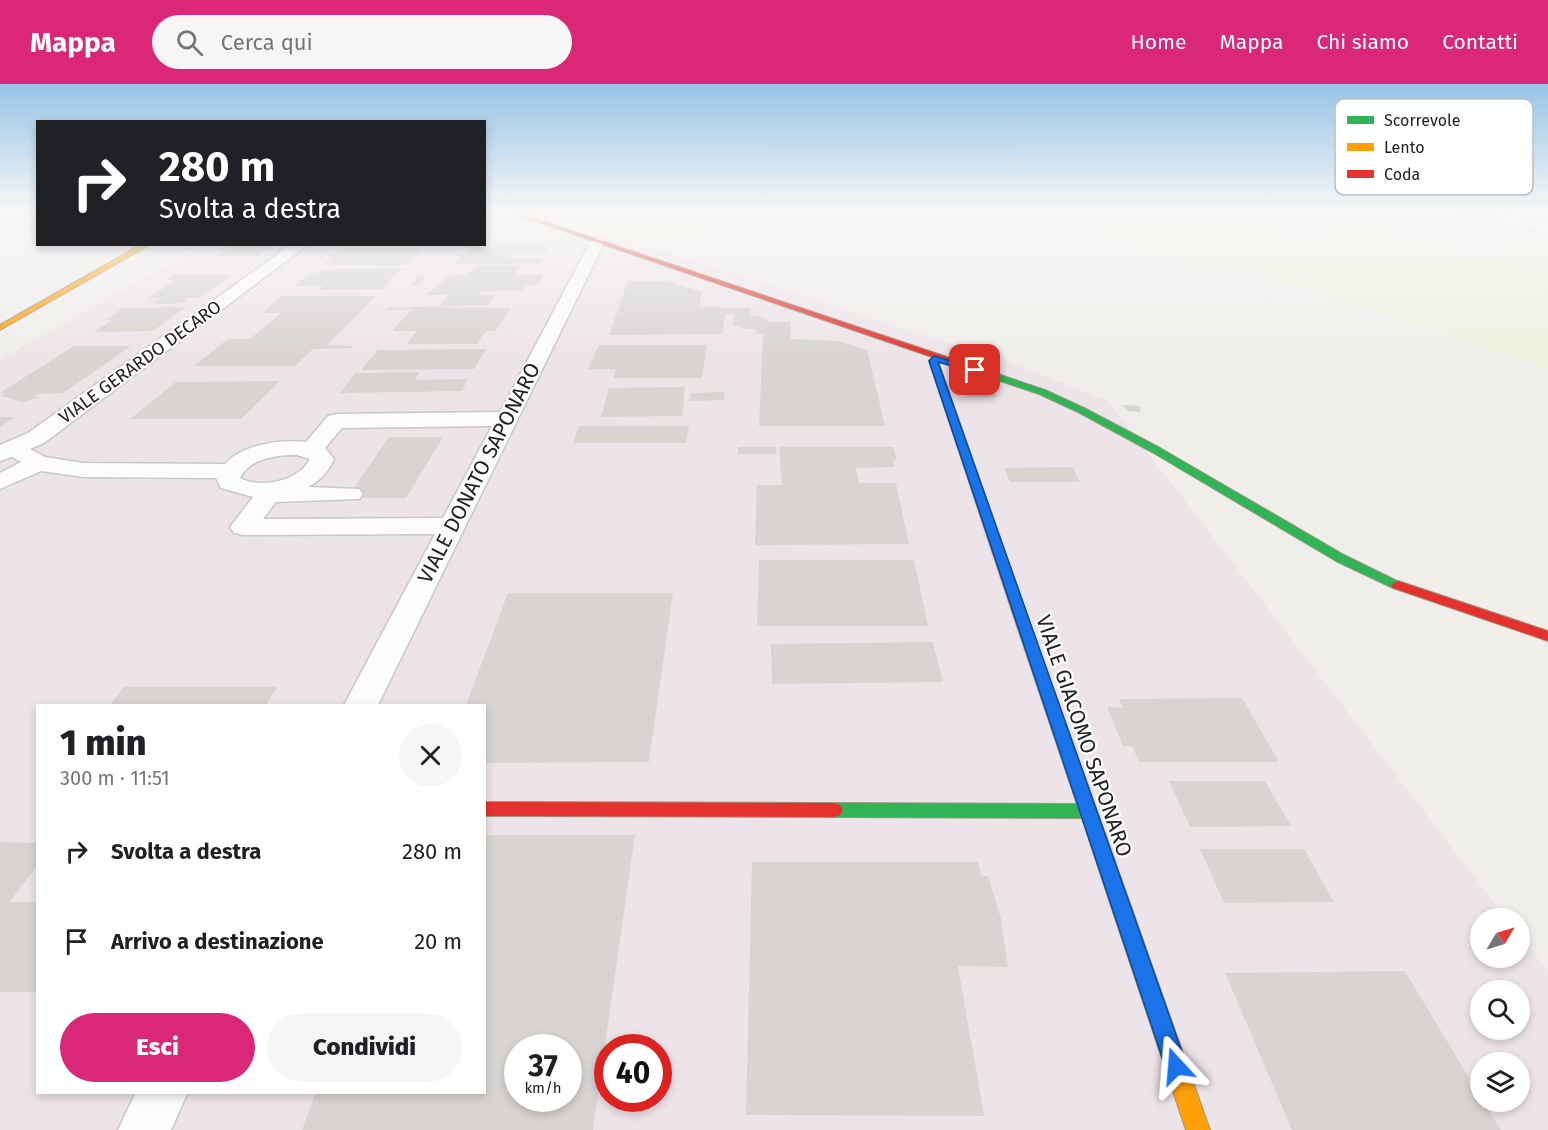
<!DOCTYPE html>
<html lang="it">
<head>
<meta charset="utf-8">
<style>
	:root { --surface:#fff; --page:#f6f6f6; --text:#202124; --muted:#757577; --accent:#db2777 }
	body { margin:0; font-family:"Fira Sans",sans-serif; background:var(--page); color:var(--text); height:100vh; display:flex; flex-direction:column; font-size:22px; white-space:nowrap }
	* { box-sizing:border-box; margin:0 }
	p { font-size:20px; color:var(--muted) }
	.icon { flex:none; width:33px; height:33px; fill:none; stroke:currentColor; stroke-width:2; stroke-linecap:round; stroke-linejoin:round }
	.map { position:relative; flex:1; overflow:hidden }
	.details { position:absolute; left:36px; top:620px; width:450px; height:390px; display:flex; flex-direction:column; background:var(--surface); border-radius:0px; box-shadow:0 3px 9px #0003 }
	.details>* { flex:none }
	.top-card { position:absolute; left:36px; top:36px; width:450px; height:126px; border-radius:0px; box-shadow:0 3px 9px #0003; background:#202124; color:#fff; overflow:hidden }
	.needle { width:39px; rotate:52deg }
	.fabs { position:absolute; left:1470px; top:824px; display:grid; gap:12px }
	.fabs a { display:grid; place-items:center; width:60px; height:60px; border-radius:50%; background:var(--surface); box-shadow:0 3px 9px #0003; font-size:30px }
	.speed { position:absolute; left:504px; top:950px; display:flex; gap:12px; font-size:30px; font-weight:700; text-align:center }
	.speed>* { display:grid; place-content:center; width:78px; height:78px; border-radius:50%; background:var(--surface); box-shadow:0 3px 9px #0003; line-height:1 }
	.speed small { font-size:15px; font-weight:400 }
	.speed .limit { border:9px solid #d22; background:#fff; color:#111 }
	.pin { position:absolute; display:grid; place-items:center; width:51px; height:51px; color:#fff; margin:-26px; border-radius:12px; box-shadow:0 3px 9px #0006 }
	.me { position:absolute; width:66px; margin:-33px; rotate:341deg; stroke-linejoin:round; filter:drop-shadow(0 0 4px #0008) }
	.turn { display:flex; align-items:center; gap:21px; height:126px; padding:0 24px; font-size:27px }
	.turn .icon { width:78px; height:78px; stroke-width:2.5 }
	.turn b { display:block; font-size:42px; line-height:51px }
	.round { display:grid; place-items:center; flex:none; width:63px; height:63px; border-radius:32px; background:var(--page) }
	.headline { display:flex; align-items:center; justify-content:space-between; height:102px; padding:0 24px }
	h1 { font-size:36px; font-weight:800; line-height:45px }
	.cta { display:flex; gap:12px; margin-top:auto; padding:12px 24px }
	.cta a { flex:1; height:69px; border-radius:36px; background:var(--accent); color:#fff; font-size:24px; font-weight:800; line-height:69px; text-align:center }
	.cta a+a { background:var(--page); color:var(--text) }
	ul { padding:0; list-style:none }
	li { display:flex; align-items:center; gap:18px; height:90px; padding:0 24px }
	li div { flex:1 }
	li b { display:block; font-size:22px }
	li em { font-style:normal }
	header { display:flex; align-items:center; gap:36px; box-sizing:border-box; height:84px; padding:0 30px; background:var(--accent); color:#fff }
	header strong { font-size:28px }
	nav { display:flex; gap:33px; margin-inline-start:auto; font-size:21px }
	.search { width:420px; height:54px; background:var(--page); display:flex; align-items:center; gap:15px; box-sizing:border-box; padding:0 21px; border-radius:33px; color:var(--muted); font-size:22px }
	.map>svg:first-child { display:block }
</style>
</head>
<body>
<header>
<strong>Mappa</strong>
<div class="search"><svg class="icon" aria-label="search" viewBox="0 0 24 24"><circle cx="10" cy="10" r="6"/><path d="M15 15l6 6"/></svg>Cerca qui</div>
<nav><a>Home</a><a>Mappa</a><a>Chi siamo</a><a>Contatti</a></nav>
</header>
<div class="map">
<svg width="1548" height="1046" viewBox="0 0 1548 1046">
	<rect width="100%" height="100%" fill="#f0eeeb"/>
	<path fill="#ede4e9" fill-rule="evenodd" d="M485,127H527L633,158L1018,281L1108,317L1506,834H1480V873H1520V851L1548,888V1046H0V275L205,161L484,160ZM38,621H484V1008H38ZM1480,906H1520V945H1480ZM518,963H568V1014H518ZM608,963H658V1014H608ZM1480,978H1520V1017H1480Z"/>
	<g fill="#efefdf">
		<path d="M526,127L577,128L795,127L633,158L583,139L543,133Z"/>
		<path d="M1117,127H1240L1203,132L1296,158L1370,147L1478,176L1548,163V285L1221,175L1193,177L1073,136Z"/>
		<path d="M1471,127H1548V144L1514,138Z"/>
	</g>
	<g fill="#d7d4d2" fill-rule="evenodd">
		<path d="M235,160H275L258,172H217Z"/>
		<path d="M469,163H550L546,168L511,169L507,174H544L540,180H454Z"/>
		<path d="M340,164H423L407,181H323Z"/>
		<path d="M522,181L515,191H544L538,201H526L522,207H481L479,211H495L489,221L440,222L448,211H426L450,191H468L475,182Z"/>
		<path d="M402,184L382,205L319,206L323,202H294L308,190L334,185Z"/>
		<path d="M173,191H232L199,214H184L187,217L174,220H157L154,217L165,214H148L176,196H165Z"/>
		<path d="M419,192H427L418,201H410Z"/>
		<path d="M628,197H667L702,208L699,223L751,224V232H759L770,238H790L791,255L838,257L867,266L885,342H759L763,250H755L757,245H743L732,240L734,230H725L722,250L609,251Z"/>
		<path d="M282,212H376L327,261L353,262L351,264L313,265L295,282H194L228,255H250L281,229H261Z"/>
		<path d="M186,223L153,247L94,248L112,236H105L123,224Z"/>
		<path d="M389,223H414L511,224L495,247H486L477,260H407L417,247H392L411,226H386Z"/>
		<path d="M599,261H707L702,294H613L616,285H588Z"/>
		<path d="M74,262H131L63,309L37,310L36,313H41L22,318L1,312L5,310L0,309Z"/>
		<path d="M486,265L474,285L361,286L378,266Z"/>
		<path d="M420,288L415,296L468,295L462,307L340,309L355,289Z"/>
		<path d="M280,297L241,335H130L176,298Z"/>
		<path d="M961,299L991,302L996,313H967Z"/>
		<path d="M685,303L682,332L601,333L609,304Z"/>
		<path d="M725,308L724,316L690,317L691,309Z"/>
		<path d="M1122,321L1139,322L1141,328L1128,327Z"/>
		<path d="M0,333H15L0,343Z"/>
		<path d="M579,342H689L686,359H573Z"/>
		<path d="M389,353H443L406,414H347Z"/>
		<rect x="738" y="363" width="38" height="7"/>
		<path d="M779,363H893L897,376H893L894,383L856,384L859,399H896L909,460L755,461L757,401H782Z"/>
		<path d="M1073,383L1080,398H1010L1004,384Z"/>
		<path d="M759,476H914L928,542H757Z"/>
		<path d="M508,509H673L649,678L484,679V621H466Z"/>
		<path d="M933,558L943,598L772,600L771,560Z"/>
		<path d="M124,603H277L266,621H110Z"/>
		<path d="M1242,614L1279,678H1139L1132,662H1123L1107,623L1123,624L1119,615Z"/>
		<path d="M1169,697H1265L1291,742L1190,743Z"/>
		<path d="M484,751H635L593,1046H302L316,1008H484ZM518,963H568V1014H518Z"/>
		<path d="M0,758L38,759V781L9,818H38V908H0Z"/>
		<path d="M1200,765H1304L1334,818L1224,819Z"/>
		<path d="M752,778H978L981,792H988L1001,835L1008,883L958,882L984,1032L746,1031Z"/>
		<path d="M1405,887L1480,1012V1017H1483L1501,1046H1292L1225,889Z"/>
	</g>
	<g fill="none" stroke-linecap="round" stroke-linejoin="round">
		<defs>
			<g id="street">
				<path d="M1461,127H1484L1548,141V149L1463,130Z"/>
				<path d="M598,153L605,157L378,621H344L435,450L243,451L234,449L230,443L253,413L221,404L216,394L83,393L41,387L0,405V389L21,378L12,373L0,377V361L28,349L292,160H309L44,359L30,365L45,373L83,379L225,380C243,360 280,355 306,358L328,332L336,330L500,328L591,157ZM492,342L443,434L263,435L276,418L359,415L363,410L359,405L308,403C321,396 328,388 334,375L325,364L342,344ZM297,371L310,375C299,397 261,405 240,394C250,374 277,371 297,371Z"/>
				<path d="M136,1008H188L171,1046H118Z"/>
			</g>
			<g id="fast">
				<path d="M977,283L1045,306L1084,324L1160,364L1344,471L1405,501L1398,505L1393,504L1336,477L1152,368L1078,328L1039,310L974,288L973,286Z"/>
				<path d="M1025,541L1032,545L1133,828L1130,834L1123,836L1116,834L1113,828L1082,734L834,733L828,731L825,726L828,721L834,719L1077,720L1018,545Z"/>
			</g>
			<g id="slow">
				<path d="M142,160H151L0,246V241Z"/>
				<path d="M1123,820L1130,822L1133,828L1210,1046H1186L1113,828L1116,822Z"/>
			</g>
			<g id="jam">
				<path d="M505,127H513L980,284L981,286L977,289L939,276L938,277L1032,545L1030,548H1020L1018,545L929,277L932,273Z"/>
				<path d="M1398,497L1548,547V557L1393,504L1391,501Z"/>
				<path d="M484,718L834,719L840,721L843,726L840,731L834,733L484,732Z"/>
			</g>
		</defs>
		<use href="#street" stroke="#c9c8c7" stroke-width="3"/>
		<use href="#fast" stroke="#999a82" stroke-width="2"/>
		<use href="#slow" stroke="#999a82" stroke-width="2"/>
		<use href="#jam" stroke="#999a82" stroke-width="2"/>
		<use href="#street" fill="#fdfcfc" fill-rule="evenodd"/>
		<use href="#fast" fill="#30b455" fill-rule="evenodd"/>
		<use href="#slow" fill="#ff9f0a" fill-rule="evenodd"/>
		<use href="#jam" fill="#e5322d" fill-rule="evenodd"/>
	</g>
	<linearGradient id="sky" x2="0" y2="1"><stop stop-color="#97c4e6"/><stop offset="0.47" stop-color="#f8f7f6"/><stop offset="1" stop-color="#f8f7f6" stop-opacity="0"/></linearGradient>
	<rect width="1548" height="273" fill="url(#sky)"/>
	<path fill="#1a73e8" stroke="#114b97" stroke-width="1.5" d="M934,272L980,286L975,289L938,278L1187,982L1184,990L1176,993L1168,990L1165,982L929,277Z"/>
	<g text-anchor="middle" dominant-baseline="central" stroke-width="4.5" stroke-linejoin="round" paint-order="stroke">
		<g font-size="18" fill="#222" stroke="#fff">
			<text transform="translate(140 278) rotate(-36)">VIALE GERARDO DECARO</text>
		</g>
		<g font-size="21" fill="#222" stroke="#fff">
			<text transform="translate(479 389) rotate(-63)">VIALE DONATO SAPONARO</text>
			<text transform="translate(1084 652) rotate(71)">VIALE GIACOMO SAPONARO</text>
		</g>
	</g>
	<rect x="1335" y="15" width="198" height="96" rx="9" fill="#fff" stroke="#bdbdbd" stroke-width="1.5"/>
	<rect x="1347" y="32" width="27" height="8" fill="#30b455"/>
	<rect x="1347" y="59" width="27" height="8" fill="#ff9f0a"/>
	<rect x="1347" y="86" width="27" height="8" fill="#e5322d"/>
	<g font-size="16" fill="#222">
		<text x="1384" y="42">Scorrevole</text>
		<text x="1384" y="69">Lento</text>
		<text x="1384" y="96">Coda</text>
	</g>
</svg>
<div class="fabs">
<a><svg class="needle" viewBox="-14 -14 28 28"><path d="M0-13l5 13h-10z" fill="#e53935"/><path d="M0 13l5-13h-10z" fill="#757577"/></svg></a>
<a><svg class="icon" aria-label="search" viewBox="0 0 24 24"><circle cx="10" cy="10" r="6"/><path d="M15 15l6 6"/></svg></a>
<a><svg class="icon" aria-label="layers" viewBox="0 0 24 24"><path d="M12 4l9 5-9 5-9-5zM3 14l9 5 9-5"/></svg></a>
</div>
<div class="speed"><div>37<small>km/h</small></div><div class="limit">40</div></div>
<div class="pin" style="left:975px;top:286px;background:#d93025"><svg class="icon" aria-label="arrive" viewBox="0 0 24 24"><path d="M6 21V4h12l-3 4 3 4H6"/></svg></div>
<svg class="me" style="left:1176px;top:982px" viewBox="-20 -20 40 40"><path d="M0-17L14 15 0 8-14 15z" fill="#1a73e8" stroke="#fff" stroke-width="4"/></svg>
<div class="top-card">
<div class="turn"><svg class="icon" aria-label="right" viewBox="0 0 24 24"><path d="M7 20v-9h11M14 6l5 5-5 5"/></svg><div><b>280 m</b>Svolta a destra</div></div>
</div>
<section class="details">
<div class="headline"><div><h1>1 min</h1><p>300 m · 11:51</p></div><a class="round"><svg class="icon" aria-label="close" viewBox="0 0 24 24"><path d="M6 6l12 12M18 6L6 18"/></svg></a></div>
<ul>
<li><svg class="icon" aria-label="right" viewBox="0 0 24 24"><path d="M7 20v-9h11M14 6l5 5-5 5"/></svg><div><b>Svolta a destra</b></div><em>280 m</em></li>
<li><svg class="icon" aria-label="arrive" viewBox="0 0 24 24"><path d="M6 21V4h12l-3 4 3 4H6"/></svg><div><b>Arrivo a destinazione</b></div><em>20 m</em></li>
</ul>
<div class="cta"><a>Esci</a><a>Condividi</a></div>
</section>
</div>
</body>
</html>
